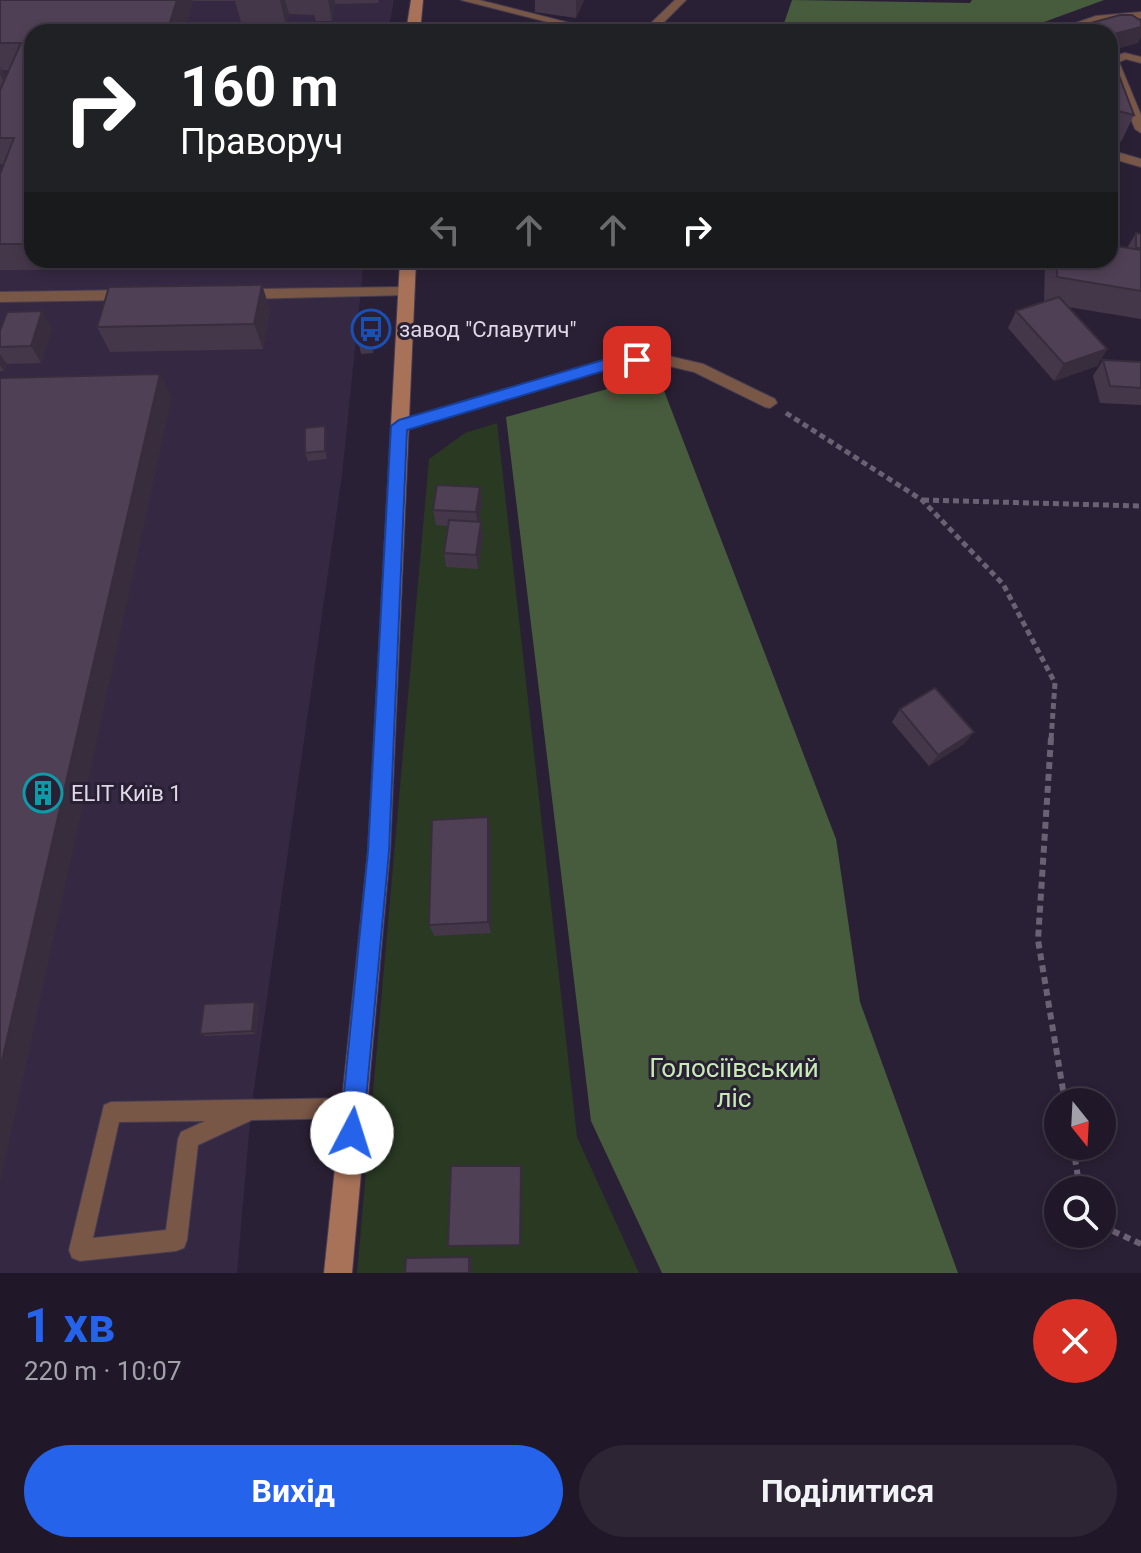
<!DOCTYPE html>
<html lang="uk">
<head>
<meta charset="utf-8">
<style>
	:root { --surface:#201828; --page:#2d2534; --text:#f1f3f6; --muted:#a2a0a8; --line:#3d3745; --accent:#2563eb }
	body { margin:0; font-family:Roboto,sans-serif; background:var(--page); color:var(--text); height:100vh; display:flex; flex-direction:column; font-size:30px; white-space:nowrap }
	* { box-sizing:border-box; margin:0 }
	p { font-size:26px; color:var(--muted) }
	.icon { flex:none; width:44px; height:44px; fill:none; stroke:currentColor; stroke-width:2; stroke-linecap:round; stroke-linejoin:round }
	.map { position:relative; height:1273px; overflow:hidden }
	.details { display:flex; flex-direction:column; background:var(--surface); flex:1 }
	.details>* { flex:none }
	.guide { position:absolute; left:24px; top:24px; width:1094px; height:244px; border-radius:24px; box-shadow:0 4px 12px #0003,0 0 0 2px var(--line); background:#202124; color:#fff; overflow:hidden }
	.needle { width:52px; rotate:162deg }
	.controls { position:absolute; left:1044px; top:1088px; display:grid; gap:16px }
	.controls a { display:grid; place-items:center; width:72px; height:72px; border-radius:50%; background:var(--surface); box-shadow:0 4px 12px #0003,0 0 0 2px var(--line); font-size:40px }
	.pin { position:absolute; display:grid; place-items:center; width:68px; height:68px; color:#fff; margin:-34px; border-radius:16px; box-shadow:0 4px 12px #0006 }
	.me { position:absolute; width:88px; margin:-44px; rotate:5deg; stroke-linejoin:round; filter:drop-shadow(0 0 6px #0008) }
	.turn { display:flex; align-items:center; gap:28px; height:168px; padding:0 24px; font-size:36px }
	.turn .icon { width:104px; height:104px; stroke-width:2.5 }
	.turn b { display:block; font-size:56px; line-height:68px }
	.lanes { display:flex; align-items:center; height:76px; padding:0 24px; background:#0003; justify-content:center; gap:40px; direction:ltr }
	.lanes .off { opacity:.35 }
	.round { display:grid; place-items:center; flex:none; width:84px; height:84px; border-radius:42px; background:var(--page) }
	.headline { display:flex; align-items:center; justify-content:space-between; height:136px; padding:0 24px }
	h1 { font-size:48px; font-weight:700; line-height:60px; color:var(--accent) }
	.button { display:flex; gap:16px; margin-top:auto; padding:16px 24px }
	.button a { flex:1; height:92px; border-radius:48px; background:var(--accent); color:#fff; font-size:32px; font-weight:700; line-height:92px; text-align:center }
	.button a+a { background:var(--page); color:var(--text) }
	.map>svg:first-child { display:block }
</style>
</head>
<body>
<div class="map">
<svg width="1141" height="1273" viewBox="0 0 1141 1273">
	<rect width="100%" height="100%" fill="#2a2035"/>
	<path fill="#352843" d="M0,0H394L388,32H32V260H364L342,475L251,1110L237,1273H0Z"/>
	<path fill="#293922" d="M497,423L577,1137L639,1273H357L429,459L465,433Z"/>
	<g fill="#475c3d">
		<path d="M792,0L970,3L972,0H1104L1017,32H781Z"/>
		<path d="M658,375L836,839L860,1002L958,1273H662L591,1121L506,417Z"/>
	</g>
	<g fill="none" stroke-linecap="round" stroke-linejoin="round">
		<defs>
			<g id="lane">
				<path d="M461,0H479L605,32H587Z"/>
				<path d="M675,0H686L655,31L630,32L648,26Z"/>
				<path d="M1141,12V18L1107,21L1064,32H1049L1096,16Z"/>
				<path d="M1125,53L1141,57V63L1126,59L1119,62L1141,115V133L1135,129L1110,66V57Z"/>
				<path d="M1110,150L1141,159V167L1110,158Z"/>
				<path d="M406,287L412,291L406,295L244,299L238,294L244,289Z"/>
				<path d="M129,290L135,295L129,300L0,302V292Z"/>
				<path d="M656,353L703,364L775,399L777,403L770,408L765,407L694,372L656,363L617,366L399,431L392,426L399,421L617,356Z"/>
				<path d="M354,1098L361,1101L364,1108L361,1115L354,1118L252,1120L198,1145L187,1240L184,1248L176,1251L80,1261L72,1258L69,1250L104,1105L111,1102ZM205,1121L181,1132L178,1139L166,1230L93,1238L119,1122Z"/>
			</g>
			<g id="secondary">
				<path d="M411,0H423L420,32H406Z"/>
				<path d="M400,260H416L390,851L352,1273H324L368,851Z"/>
			</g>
		</defs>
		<use href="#lane" stroke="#473d51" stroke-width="2"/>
		<use href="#secondary" stroke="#473d51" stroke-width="2"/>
		<g stroke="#6a6174" stroke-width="5" stroke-dasharray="6 4" stroke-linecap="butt">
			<path d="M786,413L922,500L1003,584L1055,683L1051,740"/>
			<path d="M923,500L1141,506"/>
		</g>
		<g stroke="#6a6174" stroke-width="6" stroke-dasharray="7 5" stroke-linecap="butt">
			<path d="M1051,738L1038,940L1065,1102"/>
			<path d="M1073,1146L1080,1190"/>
			<path d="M1102,1226L1141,1244"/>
		</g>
		<use href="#lane" fill="#795747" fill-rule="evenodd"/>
		<use href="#secondary" fill="#a87258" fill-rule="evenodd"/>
	</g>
	<g fill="#45374a" fill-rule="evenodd">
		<path d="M0,0H379L378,3L335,4L332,21H316L314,15L289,14L286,26H242L235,1H193L184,32H32V260H61L57,270H0V174L4,164H0ZM2,70H9L6,77Z"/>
		<path d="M535,0H584L576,18L535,12Z"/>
		<path d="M1110,109L1134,115L1121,142L1110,139Z"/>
		<path d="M1136,233L1141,234V319L1068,307L1107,349L1097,366L1054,381L1008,328L1016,311L1044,302L1045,263L1046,260H1110L1127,248Z"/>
		<path d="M186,260H231L230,268H190Z"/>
		<path d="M262,285L270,310L263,349L110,352L97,327Z"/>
		<path d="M376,315L378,324L373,353L361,354L359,345Z"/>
		<path d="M52,328L41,363L7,364L4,371H0V347Z"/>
		<path d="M1103,360L1141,362V405L1100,403L1093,376Z"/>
		<path d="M325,426L327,434V459L308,461L305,453Z"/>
		<path d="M480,487L482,503L479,522H481L483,537L478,569L446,567L444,553L448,526L436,525L433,510Z"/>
		<path d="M900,709L964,744L929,766L892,722Z"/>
		<path d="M488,817L491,832V933L434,936L429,925Z"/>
		<path d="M255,1002L259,1005L256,1034L206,1036L200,1034Z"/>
	</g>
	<g fill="#382d3c">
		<path d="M177,0H193V1L184,32H167Z"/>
		<path d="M280,0H285L289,14L286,26Z"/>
		<path d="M328,0H335V4L332,21Z"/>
		<path d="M576,0H584L576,18Z"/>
		<path d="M1141,27V37L1138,43L1110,51V35Z"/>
		<path d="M1,67L14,94L11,97L0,74Z"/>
		<path d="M52,260H61L57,270Z"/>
		<path d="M262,285L270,310L263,349L254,324Z"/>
		<path d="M42,311L52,328L41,363L31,346Z"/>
		<path d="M376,315L378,324L373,353L371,344Z"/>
		<path d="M1107,349L1097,366L1054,381L1064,364Z"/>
		<path d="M0,354L7,364L4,371L0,365Z"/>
		<path d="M160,374L172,398L0,1184V1069Z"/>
		<path d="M325,426L327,434V459L325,451Z"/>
		<path d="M480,487L482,503L478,528L476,512Z"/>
		<path d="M481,522L483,537L478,569L476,555Z"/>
		<path d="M974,732L964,744L929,766L938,755Z"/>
		<path d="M488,817L491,832V933L488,922Z"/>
		<path d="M255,1002L259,1005L256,1034L252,1031Z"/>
		<path d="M472,1256V1273H469V1257Z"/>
	</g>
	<g fill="#504056" stroke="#382d3c" stroke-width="2">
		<path d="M0,0H177L167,32H32V244H0V174L14,138H0V90L21,43H0Z"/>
		<path d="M1120,15H1132L1141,21V27L1110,35V32H1072L1069,29Z"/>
		<path d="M1110,52L1134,115L1110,109Z"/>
		<path d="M1136,233L1141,234V248H1136Z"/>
		<path d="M1110,245L1141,250V291L1057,277V260H1110Z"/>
		<path d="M262,285L254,324L97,327L109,287Z"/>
		<path d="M1059,297L1107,349L1064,364L1016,311Z"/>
		<path d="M42,311L31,346L0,347V331L7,312Z"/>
		<path d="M364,315H376L371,344L359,345Z"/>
		<path d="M1103,360L1141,362V388L1110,386Z"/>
		<path d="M160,374L0,1069V378Z"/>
		<path d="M325,426V451L305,453V428Z"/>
		<path d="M437,485L480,487L476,512L433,510Z"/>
		<path d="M449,520L481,522L476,555L444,553Z"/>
		<path d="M935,688L974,732L938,755L900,709Z"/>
		<path d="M488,817V922L429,925L432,820Z"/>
		<path d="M255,1002L252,1031L200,1034L204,1004Z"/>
		<path d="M451,1166H521L520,1245L448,1246Z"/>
		<path d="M469,1257V1273H405L406,1258Z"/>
	</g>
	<path fill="#2563eb" stroke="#184099" stroke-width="2" d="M637,354L642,356V364L617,367L407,430L389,851L363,1133L360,1141L352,1144L344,1141L340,1133L368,851L391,426L399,420L617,356Z"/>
	<defs>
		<symbol id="bus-ring" viewBox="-11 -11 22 22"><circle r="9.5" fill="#2a2035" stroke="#1a4fb4" stroke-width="1.5"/><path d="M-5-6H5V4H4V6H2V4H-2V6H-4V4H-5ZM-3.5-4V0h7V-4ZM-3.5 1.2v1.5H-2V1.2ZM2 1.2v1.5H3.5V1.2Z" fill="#1a4fb4"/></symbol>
		<symbol id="building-ring" viewBox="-11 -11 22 22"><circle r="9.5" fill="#2a2035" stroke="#0f9aa8" stroke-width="1.5"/><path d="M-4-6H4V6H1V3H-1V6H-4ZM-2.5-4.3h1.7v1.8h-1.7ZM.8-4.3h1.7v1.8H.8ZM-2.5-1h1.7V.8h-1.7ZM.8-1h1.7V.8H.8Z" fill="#0f9aa8"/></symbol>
	</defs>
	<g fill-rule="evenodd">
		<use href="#bus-ring" x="349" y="307" width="44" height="44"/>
		<use href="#building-ring" x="21" y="771" width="44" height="44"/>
	</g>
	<g text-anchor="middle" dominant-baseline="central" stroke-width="6" stroke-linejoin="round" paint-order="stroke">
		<g font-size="22" fill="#dfd8e7" stroke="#2a2035" text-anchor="start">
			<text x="399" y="329">завод "Славутич"</text>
			<text x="71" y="793">ELIT Київ 1</text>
		</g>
		<g font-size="26" fill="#c6ecb4" stroke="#2a2035">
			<text x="734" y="1068">Голосіївський<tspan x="734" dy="30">ліс</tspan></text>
		</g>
	</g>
</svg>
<div class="controls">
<a><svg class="needle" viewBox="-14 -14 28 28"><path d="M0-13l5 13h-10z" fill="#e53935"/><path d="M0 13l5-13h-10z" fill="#a2a0a8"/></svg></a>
<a><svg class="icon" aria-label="search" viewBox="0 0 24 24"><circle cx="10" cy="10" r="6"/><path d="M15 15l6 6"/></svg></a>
</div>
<div class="pin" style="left:637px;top:360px;background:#d93025"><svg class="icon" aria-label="arrive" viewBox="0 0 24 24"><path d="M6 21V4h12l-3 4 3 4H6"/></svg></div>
<svg class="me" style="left:352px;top:1133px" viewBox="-20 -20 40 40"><circle r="19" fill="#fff"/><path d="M0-13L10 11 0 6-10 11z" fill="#2563eb"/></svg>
<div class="guide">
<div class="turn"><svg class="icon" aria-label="right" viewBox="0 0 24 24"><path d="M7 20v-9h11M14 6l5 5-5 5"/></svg><div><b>160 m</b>Праворуч</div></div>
<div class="lanes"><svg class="icon off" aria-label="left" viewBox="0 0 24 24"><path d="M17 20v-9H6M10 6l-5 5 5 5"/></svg><svg class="icon off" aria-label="ahead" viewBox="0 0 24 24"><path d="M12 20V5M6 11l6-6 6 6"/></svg><svg class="icon off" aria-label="ahead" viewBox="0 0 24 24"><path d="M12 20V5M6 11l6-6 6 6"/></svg><svg class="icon" aria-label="right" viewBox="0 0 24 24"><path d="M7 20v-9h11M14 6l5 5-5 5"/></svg></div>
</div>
</div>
<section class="details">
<div class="headline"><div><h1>1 хв</h1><p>220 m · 10:07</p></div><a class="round" style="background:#d93025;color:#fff"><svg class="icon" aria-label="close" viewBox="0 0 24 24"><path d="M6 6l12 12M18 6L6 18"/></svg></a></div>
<div class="button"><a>Вихід</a><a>Поділитися</a></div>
</section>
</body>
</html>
